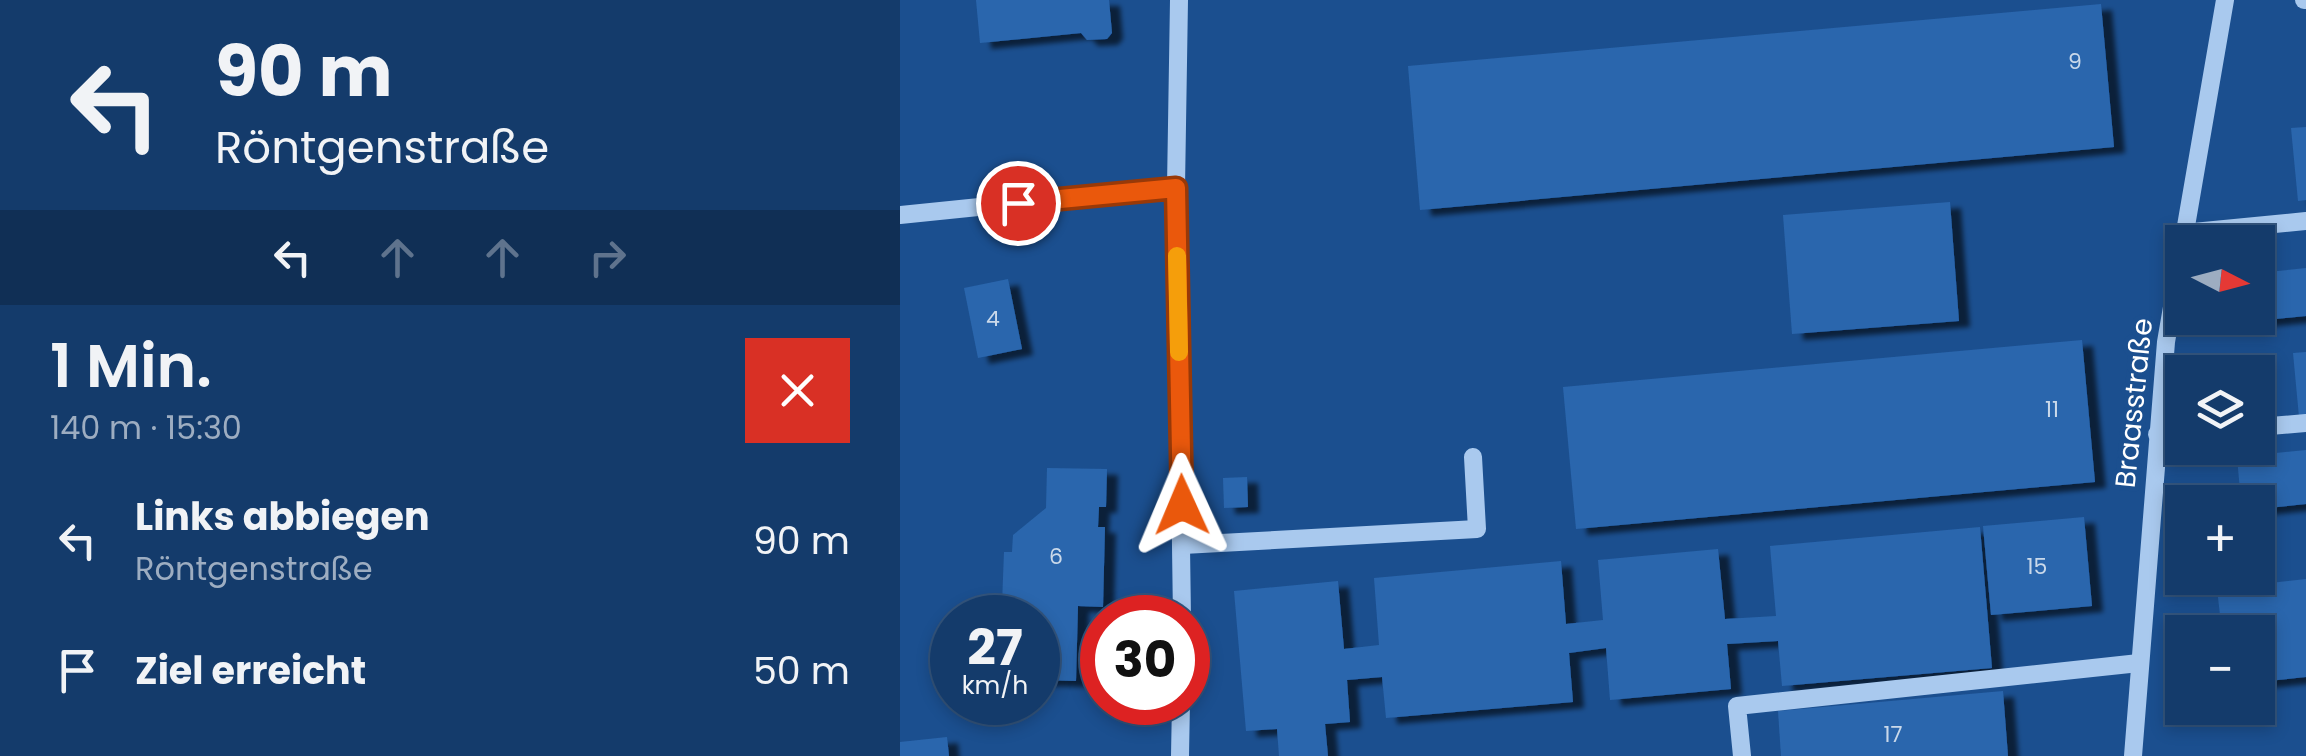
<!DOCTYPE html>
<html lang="de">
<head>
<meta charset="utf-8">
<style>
	:root { --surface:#143b6b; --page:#214673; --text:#f1f3f6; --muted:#9dadc1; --line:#33557e }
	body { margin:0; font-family:Poppins,sans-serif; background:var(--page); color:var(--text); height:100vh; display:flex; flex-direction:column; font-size:38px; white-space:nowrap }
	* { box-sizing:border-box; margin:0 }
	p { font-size:32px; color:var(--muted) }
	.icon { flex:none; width:55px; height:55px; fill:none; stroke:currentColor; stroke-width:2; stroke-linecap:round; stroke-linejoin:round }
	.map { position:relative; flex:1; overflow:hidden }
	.panel { display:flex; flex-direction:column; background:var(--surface); width:900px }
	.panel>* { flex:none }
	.top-card { background:#143b6b; color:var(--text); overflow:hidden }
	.needle { width:65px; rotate:96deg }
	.tools { position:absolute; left:1265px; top:225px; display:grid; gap:20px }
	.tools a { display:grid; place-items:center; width:110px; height:110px; border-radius:0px; background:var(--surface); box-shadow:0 5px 15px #0003,0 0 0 2px var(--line); font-size:50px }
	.speed { position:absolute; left:30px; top:595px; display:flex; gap:20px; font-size:50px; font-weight:700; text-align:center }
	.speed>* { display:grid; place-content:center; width:130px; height:130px; border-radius:50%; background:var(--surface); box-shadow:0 5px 15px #0003,0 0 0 2px var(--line); line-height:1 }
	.speed small { font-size:25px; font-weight:400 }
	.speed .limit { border:15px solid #d22; background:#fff; color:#111 }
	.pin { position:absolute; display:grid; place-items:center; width:85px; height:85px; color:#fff; margin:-42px; border:5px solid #fff; border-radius:50%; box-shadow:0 2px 10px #0007 }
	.me { position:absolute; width:110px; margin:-55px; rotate:359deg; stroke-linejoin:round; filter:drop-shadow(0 0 8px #0008) }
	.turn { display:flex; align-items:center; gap:35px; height:210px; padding:0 50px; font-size:45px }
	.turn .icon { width:130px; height:130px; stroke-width:2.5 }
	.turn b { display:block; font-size:70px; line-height:85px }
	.lanes { display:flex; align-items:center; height:95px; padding:0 50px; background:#0003; justify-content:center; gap:50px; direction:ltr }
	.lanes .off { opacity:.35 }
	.round { display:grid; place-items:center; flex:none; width:105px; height:105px; border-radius:0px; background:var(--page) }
	.headline { display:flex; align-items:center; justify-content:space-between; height:170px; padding:0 50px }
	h1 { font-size:60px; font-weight:600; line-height:75px }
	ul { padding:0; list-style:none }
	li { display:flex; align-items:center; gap:30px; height:130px; padding:0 50px }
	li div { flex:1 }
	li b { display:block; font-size:38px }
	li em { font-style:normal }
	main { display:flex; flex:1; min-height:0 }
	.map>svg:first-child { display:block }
</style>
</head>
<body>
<main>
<section class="panel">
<div class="top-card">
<div class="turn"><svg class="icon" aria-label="left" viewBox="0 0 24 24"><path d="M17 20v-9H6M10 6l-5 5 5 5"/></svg><div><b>90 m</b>Röntgenstraße</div></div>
<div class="lanes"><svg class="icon" aria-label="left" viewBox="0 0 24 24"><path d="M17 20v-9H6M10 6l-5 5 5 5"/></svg><svg class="icon off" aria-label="ahead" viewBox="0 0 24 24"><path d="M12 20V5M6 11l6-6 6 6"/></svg><svg class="icon off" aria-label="ahead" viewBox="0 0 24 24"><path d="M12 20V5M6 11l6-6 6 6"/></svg><svg class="icon off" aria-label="right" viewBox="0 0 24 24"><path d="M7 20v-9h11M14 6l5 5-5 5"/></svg></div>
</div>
<div class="headline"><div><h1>1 Min.</h1><p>140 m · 15:30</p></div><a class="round" style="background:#d93025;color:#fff"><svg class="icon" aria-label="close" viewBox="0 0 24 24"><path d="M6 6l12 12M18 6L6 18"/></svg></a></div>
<ul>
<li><svg class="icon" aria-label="left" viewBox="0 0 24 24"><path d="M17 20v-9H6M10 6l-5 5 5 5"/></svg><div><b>Links abbiegen</b><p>Röntgenstraße</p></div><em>90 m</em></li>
<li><svg class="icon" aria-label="arrive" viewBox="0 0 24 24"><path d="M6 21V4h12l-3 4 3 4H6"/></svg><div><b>Ziel erreicht</b></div><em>50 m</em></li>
</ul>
</section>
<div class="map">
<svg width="1406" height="756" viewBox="0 0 1406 756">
	<defs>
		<filter id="shadow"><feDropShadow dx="11" dy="6" stdDeviation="2.5" flood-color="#0009"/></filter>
	</defs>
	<rect width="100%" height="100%" fill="#1b4f8f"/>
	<g fill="#2a66ad" filter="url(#shadow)">
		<path d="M76,0H209L212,33L207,39L187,40L181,33L80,43Z"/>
		<path d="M1201,4L1214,147L520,210L508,66Z"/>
		<path d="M1406,127V200L1398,201L1391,128Z"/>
		<path d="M1050,202L1059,321L892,334L883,215Z"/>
		<path d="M1406,268V316L1346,322L1345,318H1358V273Z"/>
		<path d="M108,279L122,349L78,358L64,288Z"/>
		<path d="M1182,340L1195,482L676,529L663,387Z"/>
		<path d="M1406,352V416L1399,417L1393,353Z"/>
		<path d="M1406,450V504L1358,509V502H1341L1337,457Z"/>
		<path d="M147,468L207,469L206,507H199L198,527H205L203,607L178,606L176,681L138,680V618H123L124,604H102L104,552H112L113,535L146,508Z"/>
		<path d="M347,477L348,507L324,508L323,478Z"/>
		<path d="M1184,517L1192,606L1091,615L1083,526Z"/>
		<path d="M1080,527L1092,668L882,686L878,641L827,644L831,689L710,700L706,648L669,653L673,702L486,718L482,677L447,680L450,722L425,724L428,756H379L377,729L346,731L334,591L438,581L444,649L479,645L474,578L661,561L666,624L703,620L698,560L818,549L825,619L876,616L870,546Z"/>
		<path d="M1406,579V677L1358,682V632H1322L1317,589Z"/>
		<path d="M1103,691L1108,756H881L878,711Z"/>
		<path d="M47,737L49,756H0V742Z"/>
	</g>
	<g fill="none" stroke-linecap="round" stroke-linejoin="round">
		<g stroke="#a9c9ee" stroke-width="18">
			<path d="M279,0L276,187L282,618"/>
			<path d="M1404,0H1406"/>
			<path d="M0,215L276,187"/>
			<path d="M1283,233L1406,221"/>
			<path d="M1358,427L1406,423"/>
			<path d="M1257,434L1282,432"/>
			<path d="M283,545L577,529L573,457"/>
			<path d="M280,756L281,702"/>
			<path d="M842,756L837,706L1239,663"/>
			<path d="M1233,756L1266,342L1325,0"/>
		</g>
	</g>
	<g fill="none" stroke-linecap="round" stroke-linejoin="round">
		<defs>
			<path id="route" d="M118,203L276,188L282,505"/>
		</defs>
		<use href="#route" stroke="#983908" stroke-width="25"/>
		<use href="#route" stroke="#ea580c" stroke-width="18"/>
		<path stroke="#f59e0b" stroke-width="18" d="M277,256L279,352"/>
	</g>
	<g text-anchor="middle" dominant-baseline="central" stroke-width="10" stroke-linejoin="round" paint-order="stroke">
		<g font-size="22" fill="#cad9ea">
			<text x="1175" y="61">9</text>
			<text x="93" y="318">4</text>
			<text x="1152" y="409">11</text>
			<text x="156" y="556">6</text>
			<text x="1137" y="566">15</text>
			<text x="993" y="734">17</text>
		</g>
		<g font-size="28" fill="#fff" stroke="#1b4f8f">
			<text transform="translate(1234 403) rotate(-84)">Braasstraße</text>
		</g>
	</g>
</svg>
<div class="tools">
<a><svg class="needle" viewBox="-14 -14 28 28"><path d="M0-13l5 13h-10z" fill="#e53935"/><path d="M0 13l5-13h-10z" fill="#9dadc1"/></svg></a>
<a><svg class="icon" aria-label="layers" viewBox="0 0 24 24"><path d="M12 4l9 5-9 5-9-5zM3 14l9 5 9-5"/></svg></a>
<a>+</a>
<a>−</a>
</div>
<div class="speed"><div>27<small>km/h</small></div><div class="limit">30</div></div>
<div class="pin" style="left:118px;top:203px;background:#d93025"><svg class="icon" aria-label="arrive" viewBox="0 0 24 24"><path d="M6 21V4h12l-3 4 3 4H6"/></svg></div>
<svg class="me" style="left:282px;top:505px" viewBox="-20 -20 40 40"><path d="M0-17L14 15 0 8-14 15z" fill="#ea580c" stroke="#fff" stroke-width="4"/></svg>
</div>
</main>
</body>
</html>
